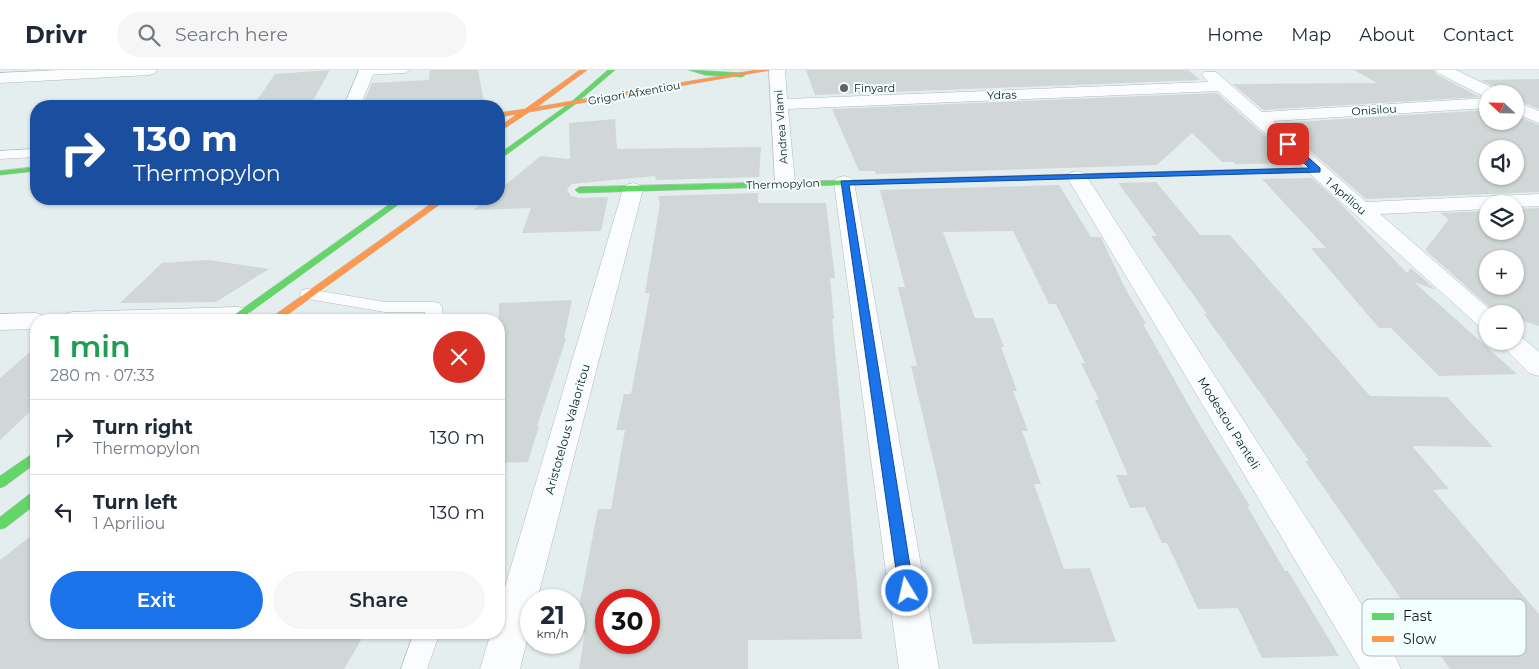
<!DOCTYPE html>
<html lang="en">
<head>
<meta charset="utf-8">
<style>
	:root { --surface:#fff; --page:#f6f6f7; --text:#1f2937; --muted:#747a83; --line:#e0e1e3; --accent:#1a73e8 }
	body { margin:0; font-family:Montserrat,sans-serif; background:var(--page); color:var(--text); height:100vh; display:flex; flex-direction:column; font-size:19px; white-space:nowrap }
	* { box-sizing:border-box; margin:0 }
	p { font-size:16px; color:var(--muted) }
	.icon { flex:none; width:28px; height:28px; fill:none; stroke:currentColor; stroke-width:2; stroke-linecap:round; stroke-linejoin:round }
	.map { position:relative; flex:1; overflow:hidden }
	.drawer { position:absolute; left:30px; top:244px; width:475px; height:325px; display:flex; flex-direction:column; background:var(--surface); border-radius:20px; box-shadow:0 1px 4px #0004 }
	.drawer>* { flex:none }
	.top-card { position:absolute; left:30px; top:30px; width:475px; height:105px; border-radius:20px; box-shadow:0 1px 4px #0004; background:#1a4fa0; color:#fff; overflow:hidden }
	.needle { width:32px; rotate:292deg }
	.controls { position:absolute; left:1479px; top:15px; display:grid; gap:10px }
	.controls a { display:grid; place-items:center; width:45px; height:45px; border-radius:50%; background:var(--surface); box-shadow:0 1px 4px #0004; font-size:25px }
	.speed { position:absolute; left:520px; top:519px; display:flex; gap:10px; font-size:25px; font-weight:700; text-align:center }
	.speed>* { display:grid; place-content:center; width:65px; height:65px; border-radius:50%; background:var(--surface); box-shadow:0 1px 4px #0004; line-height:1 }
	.speed small { font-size:12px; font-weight:400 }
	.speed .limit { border:8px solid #d22; background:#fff; color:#111 }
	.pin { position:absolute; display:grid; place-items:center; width:42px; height:42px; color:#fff; margin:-21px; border-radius:10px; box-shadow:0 2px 8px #0006 }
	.me { position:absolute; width:55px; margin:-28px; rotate:351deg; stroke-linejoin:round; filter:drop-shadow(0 0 4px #0008) }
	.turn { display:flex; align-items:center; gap:18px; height:105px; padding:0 20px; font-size:22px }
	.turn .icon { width:65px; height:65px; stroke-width:2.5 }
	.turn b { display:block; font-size:35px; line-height:42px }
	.round { display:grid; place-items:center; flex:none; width:52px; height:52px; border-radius:26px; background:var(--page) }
	.headline { display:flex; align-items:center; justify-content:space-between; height:85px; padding:0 20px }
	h1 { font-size:30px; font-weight:600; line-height:38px; color:#1e9e55 }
	.cta { display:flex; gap:10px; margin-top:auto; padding:10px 20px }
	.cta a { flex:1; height:58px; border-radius:30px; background:var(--accent); color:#fff; font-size:20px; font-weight:600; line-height:58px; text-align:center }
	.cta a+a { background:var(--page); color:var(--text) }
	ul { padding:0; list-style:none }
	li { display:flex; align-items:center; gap:15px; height:75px; padding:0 20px; border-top:1px solid var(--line) }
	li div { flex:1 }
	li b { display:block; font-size:19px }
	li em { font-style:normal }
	header { display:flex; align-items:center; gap:30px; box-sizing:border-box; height:70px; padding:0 25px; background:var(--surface); border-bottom:1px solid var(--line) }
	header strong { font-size:24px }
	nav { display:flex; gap:28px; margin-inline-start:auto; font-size:18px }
	.search { width:350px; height:45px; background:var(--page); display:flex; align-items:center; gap:12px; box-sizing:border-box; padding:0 18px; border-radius:28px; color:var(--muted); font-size:19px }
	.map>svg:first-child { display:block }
</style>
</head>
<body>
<header>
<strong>Drivr</strong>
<div class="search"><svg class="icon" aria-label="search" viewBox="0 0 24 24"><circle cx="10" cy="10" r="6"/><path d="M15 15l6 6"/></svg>Search here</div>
<nav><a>Home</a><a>Map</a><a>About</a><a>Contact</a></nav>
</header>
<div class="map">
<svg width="1539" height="599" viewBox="0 0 1539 599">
	<rect width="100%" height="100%" fill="#e4eeef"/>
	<g fill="#d0d7d6" fill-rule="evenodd">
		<path d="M330,0L310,36H253L275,4Z"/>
		<path d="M430,0H478L484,32L453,36H362L372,13L429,10Z"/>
		<path d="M806,0H1188L1200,10L815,25Z"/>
		<path d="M1354,0H1434L1437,5L1480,27L1263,40L1233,14L1377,13Z"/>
		<path d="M1539,9V39L1515,29V24H1501L1498,18L1480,10Z"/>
		<path d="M1217,23L1295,93L1236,94L1233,92H1222L1192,63L1157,95L876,104L875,101H859L832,39Z"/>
		<path d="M1488,40V51H1515V45L1539,55V122L1366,129L1278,53ZM1488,79H1515V106H1488Z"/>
		<path d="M615,49L617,79L761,77L759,107L656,110L655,106L571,114L567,120L571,126L579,128L608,127L601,161L522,163L531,138L473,140L488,129H499V120L541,86L570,89L569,53Z"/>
		<path d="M1312,108L1337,130L1407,203L1411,198L1436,220L1414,212L1517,304L1439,306L1391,258H1379L1311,178H1326L1262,109Z"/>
		<path d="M1156,112L1200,165H1230L1370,326L1447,327L1493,377L1412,376L1449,419L1433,420L1539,544V599H1450L1305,391H1309L1204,244H1207L1151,166H1157L1118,113Z"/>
		<path d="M1059,115L1091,167H1101L1104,174L1126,220L1146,253L1143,254L1201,357L1250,436H1247L1285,501H1288L1339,586L1262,588L1238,538L1198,539L1167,473H1162L1145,437L1130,438L1116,405H1128L1095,330H1099L1081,293H1085L1056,234H1049L1013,161L943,162L975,248H993L1004,277H1001L1017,321H1013L1028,361H1022L1041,414H1034L1064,499L1090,498L1116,572L973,574L935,397L911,296H917L898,217H905L880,120Z"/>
		<path d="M758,123V133H826L835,208H830L834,249H832L862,569L748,570V599H579L585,563H574L598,439H611L625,360H616L624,324H631L650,223H645L660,134L658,126ZM606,530H649V572H606Z"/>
		<path d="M1539,138V256L1515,248V244H1503L1494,241L1425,180L1449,149L1440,143L1488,141V161H1515V139ZM1488,189H1515V216H1488Z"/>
		<path d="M208,190L269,199L216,232L120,233L162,193Z"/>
		<path d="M572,230L564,269H566L537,356H539L528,392L499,393V233Z"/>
		<path d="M36,277V336L0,370V308Z"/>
		<path d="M36,462V562H366L344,599H0V490Z"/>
	</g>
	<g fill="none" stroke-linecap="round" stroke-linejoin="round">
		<defs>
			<g id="lane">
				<path d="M362,0H410L405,3L366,5L362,4Z"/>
				<path d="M36,79V87L0,89V81Z"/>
				<path d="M308,219L385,232H433L439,233L442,237L443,250H425V242H385L302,228L300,224L302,220Z"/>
				<path d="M414,562H440L427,599H401Z"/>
			</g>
			<g id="street">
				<path d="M60,0H157L155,3L149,5L0,13V3Z"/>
				<path d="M359,0H375L360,36H344Z"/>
				<path d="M769,0H785L787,29L1208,12L1202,5L1204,2H1216L1262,42L1487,28L1438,3L1436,0H1456L1497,20L1499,24H1488V38L1273,51L1366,132L1539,124V136L1515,137V134H1488V139L1380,144L1495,244H1488V259L1479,256L1218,21L788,39L795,113L792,117L785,119L778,117L775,113Z"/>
				<path d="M1515,31L1539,41V53L1515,43Z"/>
				<path d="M1077,101L1084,103L1087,107L1395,586L1401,599H1360L1067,107L1070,103Z"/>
				<path d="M844,106L851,108L854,112L939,599H899L834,112L837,108Z"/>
				<path d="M633,113L640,115L643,119L537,530H531V554L520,599H480L491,562H499V537L623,119L626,115Z"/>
				<path d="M239,237L248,240L252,245L248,250H59L63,245L72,242Z"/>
				<path d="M36,243L45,246L48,250H36V259L0,260V244Z"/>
				<path d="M1515,264L1519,265L1539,282V306L1529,303L1497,271H1515Z"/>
			</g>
			<g id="fast">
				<path d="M608,0H615L574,35L499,90V84L570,33Z"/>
				<path d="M689,0L742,3L745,5L742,7L705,5Z"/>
				<path d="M36,97V101L0,105V101Z"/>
				<path d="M1317,98H1320V102L1225,104L1221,102L1225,100Z"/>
				<path d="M899,109L903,111L902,113L579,123L575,120L579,117Z"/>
				<path d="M397,129H406L239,250H227Z"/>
				<path d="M36,383V393L5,416L0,418V406L32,384Z"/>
				<path d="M36,422V434L5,458L0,459V447L31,423Z"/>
			</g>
			<g id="slow">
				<path d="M580,0H587L537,37L756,0H771L529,42L499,62V57L517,44L499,47V43L525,39Z"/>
				<path d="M1225,100L1229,102L1228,104L899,113L895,111L899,109Z"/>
				<path d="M438,129H447L280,250H268Z"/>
			</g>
		</defs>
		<use href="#lane" stroke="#b4bbbc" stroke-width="1"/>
		<use href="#street" stroke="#b4bbbc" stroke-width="1"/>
		<use href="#fast" stroke="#b4bbbc" stroke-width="1"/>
		<use href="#slow" stroke="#b4bbbc" stroke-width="1"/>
		<use href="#lane" fill="#fbfcfd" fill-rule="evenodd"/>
		<use href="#street" fill="#fbfcfd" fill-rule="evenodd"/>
		<use href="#fast" fill="#63d668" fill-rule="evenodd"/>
		<use href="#slow" fill="#ff974d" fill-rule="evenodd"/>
	</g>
	<path fill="#1a73e8" stroke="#114b97" d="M1286,72H1291L1320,98V102L849,115L914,521L912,526L907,527L902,526L899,521L841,111L1309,98L1286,75Z"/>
	<circle fill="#5c6465" stroke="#f3feff" stroke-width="2" cx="844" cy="18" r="5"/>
	<g text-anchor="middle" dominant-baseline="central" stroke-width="4" stroke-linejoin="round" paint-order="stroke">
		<g font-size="11" fill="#131a1a" stroke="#f3feff" text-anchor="start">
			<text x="854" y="18">Finyard</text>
		</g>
		<g font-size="11" fill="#131a1a" stroke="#f3feff">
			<text transform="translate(634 23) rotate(-10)">Grigori Afxentiou</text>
			<text transform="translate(1002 25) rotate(-2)">Ydras</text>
			<text transform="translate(1374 40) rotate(-4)">Onisilou</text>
			<text transform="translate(781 57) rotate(-94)">Andrea Vlami</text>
			<text transform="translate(783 114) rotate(-2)">Thermopylon</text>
			<text transform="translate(1346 126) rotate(41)">1 Apriliou</text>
		</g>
		<g font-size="12" fill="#131a1a" stroke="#f3feff">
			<text transform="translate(1229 353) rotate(58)">Modestou Panteli</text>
			<text transform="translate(567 359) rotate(-74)">Aristotelous Valaoritou</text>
		</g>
	</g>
	<rect x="1362" y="529" width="164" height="57" rx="8" fill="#f3feff" stroke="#b0baba" stroke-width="1"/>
	<rect x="1372" y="543" width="22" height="7" fill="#63d668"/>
	<rect x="1372" y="566" width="22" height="6" fill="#ff974d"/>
	<g font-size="14" fill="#131a1a">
		<text x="1403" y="551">Fast</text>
		<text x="1403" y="574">Slow</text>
	</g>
</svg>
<div class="controls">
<a><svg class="needle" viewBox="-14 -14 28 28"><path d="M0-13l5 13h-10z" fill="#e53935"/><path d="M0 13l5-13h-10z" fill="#747a83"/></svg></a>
<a><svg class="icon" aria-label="sound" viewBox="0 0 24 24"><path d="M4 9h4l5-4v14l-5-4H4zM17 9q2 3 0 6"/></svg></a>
<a><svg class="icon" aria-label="layers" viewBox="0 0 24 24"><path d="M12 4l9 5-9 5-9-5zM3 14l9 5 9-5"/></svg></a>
<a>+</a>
<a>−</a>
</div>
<div class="speed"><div>21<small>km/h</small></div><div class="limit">30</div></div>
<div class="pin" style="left:1288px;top:74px;background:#d93025"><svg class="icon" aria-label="arrive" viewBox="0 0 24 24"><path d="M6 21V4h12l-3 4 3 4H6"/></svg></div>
<svg class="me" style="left:907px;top:521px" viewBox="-20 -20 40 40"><circle r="17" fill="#1a73e8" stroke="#fff" stroke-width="3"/><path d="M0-11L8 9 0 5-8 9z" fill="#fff"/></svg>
<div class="top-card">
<div class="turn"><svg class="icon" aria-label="right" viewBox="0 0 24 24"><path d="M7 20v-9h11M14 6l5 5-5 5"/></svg><div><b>130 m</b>Thermopylon</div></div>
</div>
<section class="drawer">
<div class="headline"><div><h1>1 min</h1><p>280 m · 07:33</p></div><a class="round" style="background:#d93025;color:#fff"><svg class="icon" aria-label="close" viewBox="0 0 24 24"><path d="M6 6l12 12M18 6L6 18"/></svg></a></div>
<ul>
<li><svg class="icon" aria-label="right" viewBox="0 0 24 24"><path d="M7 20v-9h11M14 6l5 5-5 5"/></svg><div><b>Turn right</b><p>Thermopylon</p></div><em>130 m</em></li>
<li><svg class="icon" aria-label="left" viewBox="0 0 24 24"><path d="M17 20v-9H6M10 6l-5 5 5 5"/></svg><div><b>Turn left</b><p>1 Apriliou</p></div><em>130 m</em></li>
</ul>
<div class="cta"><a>Exit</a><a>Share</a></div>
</section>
</div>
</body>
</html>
